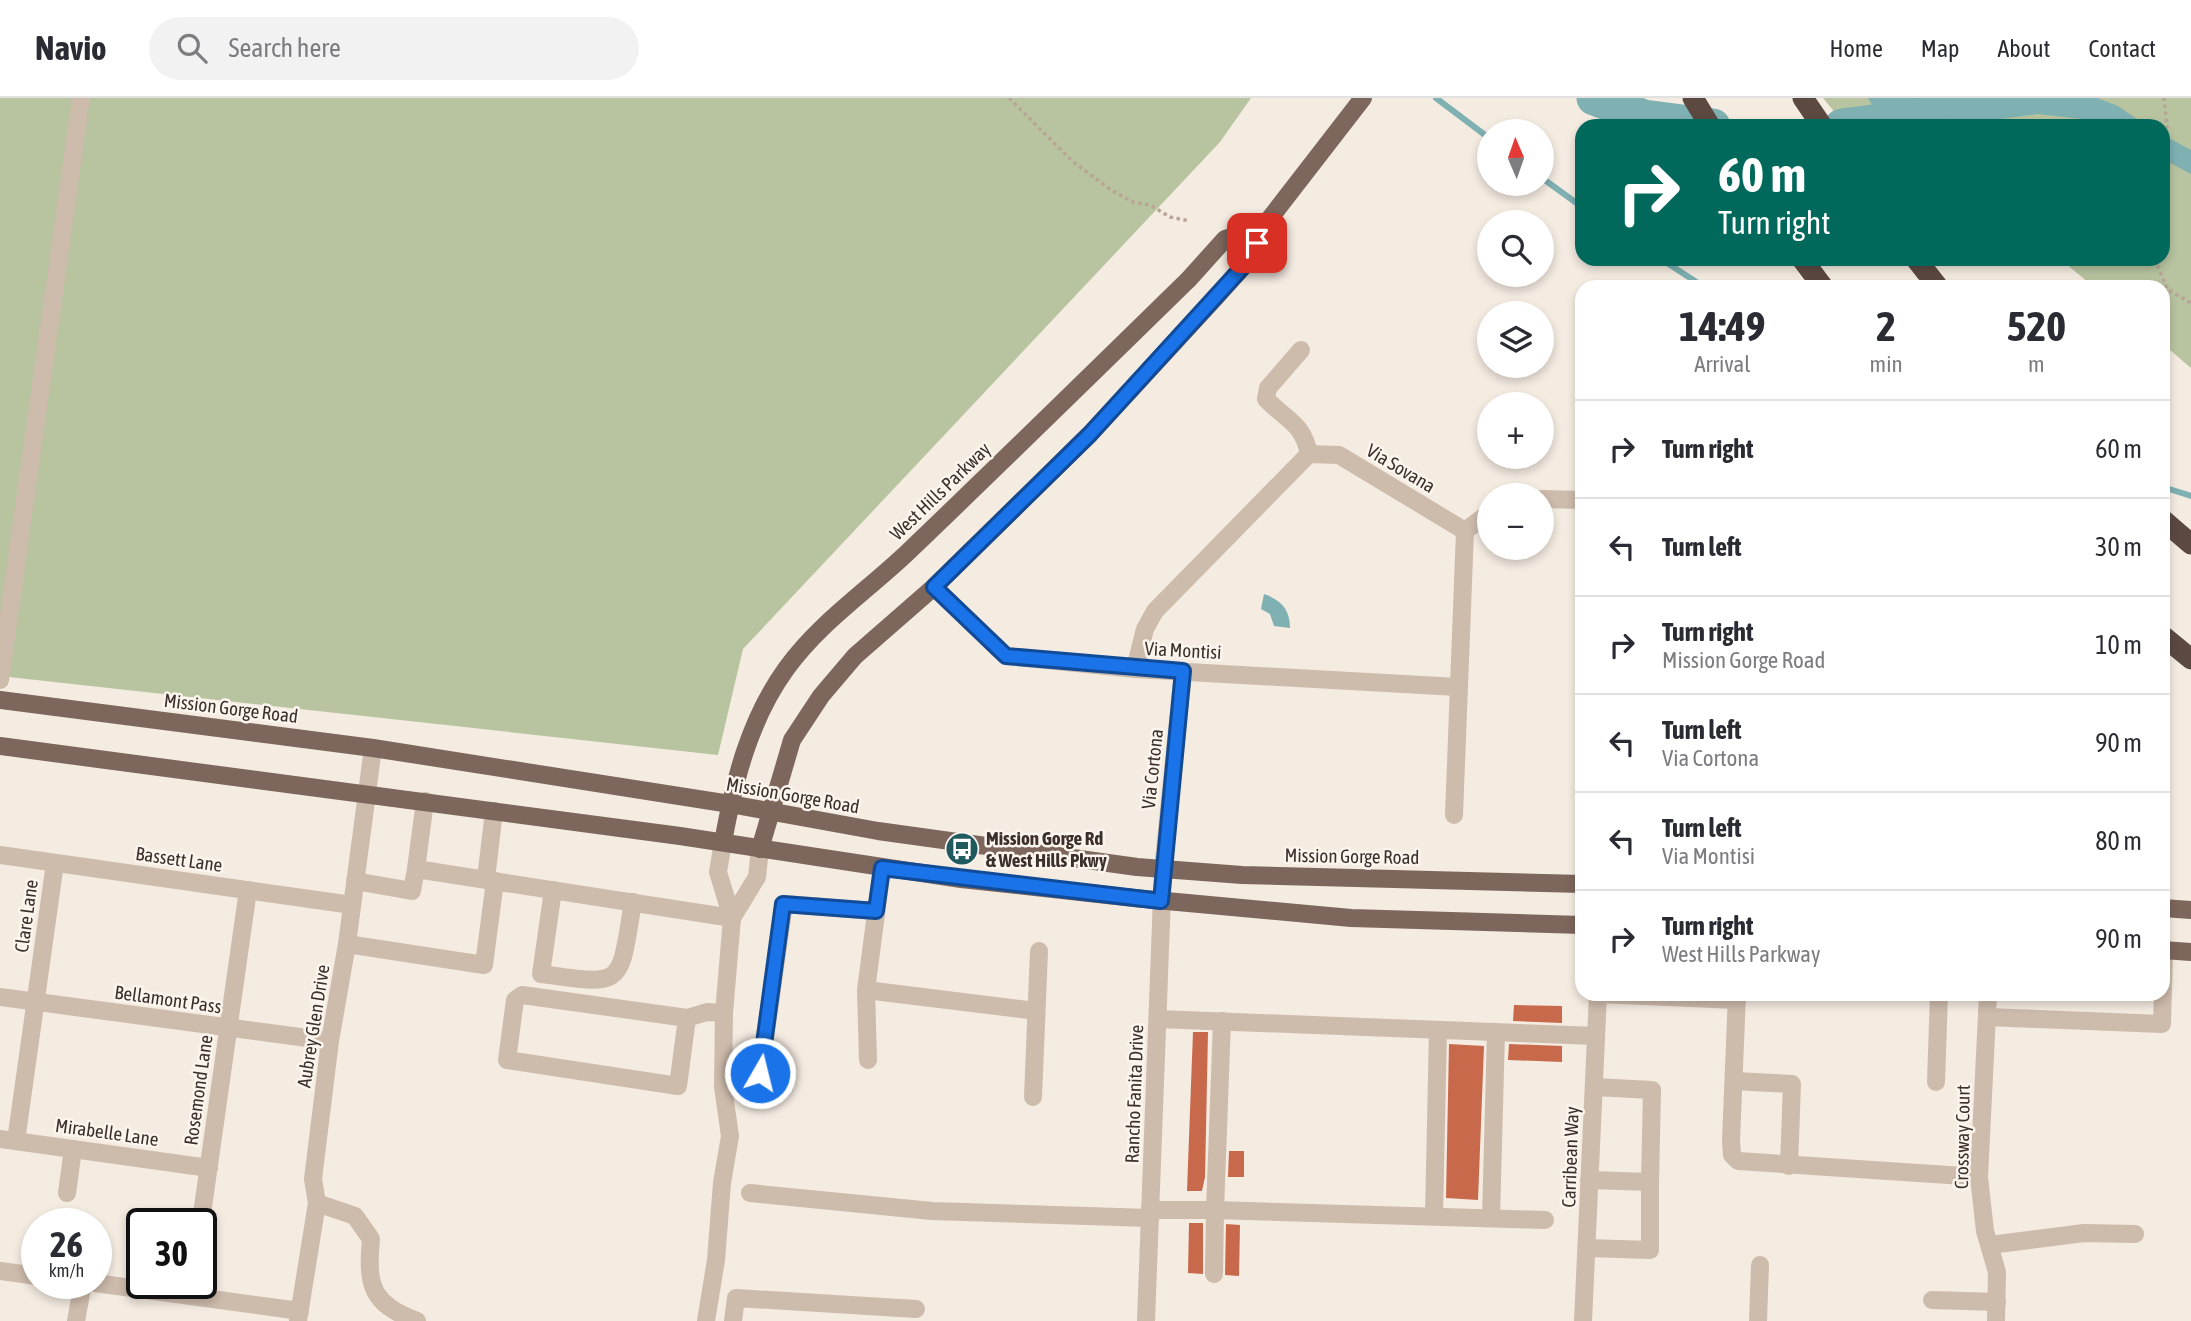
<!DOCTYPE html>
<html lang="en">
<head>
<meta charset="utf-8">
<style>
	:root { --surface:#fff; --page:#f2f2f3; --text:#2b2b33; --muted:#7c7c81; --line:#e1e1e2 }
	body { margin:0; font-family:"Asap Condensed",sans-serif; background:var(--page); color:var(--text); height:100vh; display:flex; flex-direction:column; font-size:26px; white-space:nowrap }
	* { box-sizing:border-box; margin:0 }
	p { font-size:23px; color:var(--muted) }
	.icon { flex:none; width:38px; height:38px; fill:none; stroke:currentColor; stroke-width:2; stroke-linecap:round; stroke-linejoin:round }
	.map { position:relative; flex:1; overflow:hidden }
	.panel { position:absolute; left:1575px; top:182px; width:595px; height:721px; display:flex; flex-direction:column; background:var(--surface); border-radius:21px; box-shadow:0 4px 10px #0003 }
	.panel>* { flex:none }
	.top-card { position:absolute; left:1575px; top:21px; width:595px; height:147px; border-radius:21px; box-shadow:0 4px 10px #0003; background:#00695c; color:#fff; overflow:hidden }
	.needle { width:46px; rotate:358deg }
	.tools { position:absolute; left:1477px; top:21px; display:grid; gap:14px }
	.tools a { display:grid; place-items:center; width:77px; height:77px; border-radius:50%; background:var(--surface); box-shadow:0 4px 10px #0003; font-size:35px }
	.speed { position:absolute; left:21px; top:1110px; display:flex; gap:14px; font-size:35px; font-weight:700; text-align:center }
	.speed>* { display:grid; place-content:center; width:91px; height:91px; border-radius:50%; background:var(--surface); box-shadow:0 4px 10px #0003; line-height:1 }
	.speed small { font-size:18px; font-weight:400 }
	.speed .limit { border:4px solid #111; border-radius:10px; background:#fff; color:#111 }
	.pin { position:absolute; display:grid; place-items:center; width:60px; height:60px; color:#fff; margin:-30px; border-radius:14px; box-shadow:0 4px 10px #0006 }
	.me { position:absolute; width:77px; margin:-38px; rotate:8deg; stroke-linejoin:round; filter:drop-shadow(0 0 5px #0008) }
	.turn { display:flex; align-items:center; gap:24px; height:147px; padding:0 28px; font-size:32px }
	.turn .icon { width:91px; height:91px; stroke-width:2.5 }
	.turn b { display:block; font-size:49px; line-height:60px }
	.eta { display:flex; justify-content:space-evenly; align-items:center; height:119px; text-align:center }
	.eta b { font-size:42px; font-weight:700; line-height:49px }
	ul { padding:0; list-style:none }
	li { display:flex; align-items:center; gap:21px; height:98px; padding:0 28px; border-top:2px solid var(--line) }
	li div { flex:1 }
	li b { display:block; font-size:26px }
	li em { font-style:normal }
	header { display:flex; align-items:center; gap:42px; box-sizing:border-box; height:98px; padding:0 35px; background:var(--surface); border-bottom:2px solid var(--line) }
	header strong { font-size:33px }
	nav { display:flex; gap:38px; margin-inline-start:auto; font-size:24px }
	.search { width:490px; height:63px; background:var(--page); display:flex; align-items:center; gap:18px; box-sizing:border-box; padding:0 24px; border-radius:38px; color:var(--muted); font-size:26px }
	.map>svg:first-child { display:block }
</style>
</head>
<body>
<header>
<strong>Navio</strong>
<div class="search"><svg class="icon" aria-label="search" viewBox="0 0 24 24"><circle cx="10" cy="10" r="6"/><path d="M15 15l6 6"/></svg>Search here</div>
<nav><a>Home</a><a>Map</a><a>About</a><a>Contact</a></nav>
</header>
<div class="map">
<svg width="2191" height="1223" viewBox="0 0 2191 1223">
	<rect width="100%" height="100%" fill="#f4ebe1"/>
	<g fill="#b8c4a0">
		<path d="M0,0H1251L1220,44L743,551L718,657L0,578Z"/>
		<path d="M1823,0H2191V270L2163,246V189H2094L2060,161H2163V28H1846Z"/>
	</g>
	<g fill="#7fb0b2">
		<path d="M1868,0H2097L2118,8L2147,28H2099L2082,21L2038,16L1957,27L1884,28Z"/>
		<path d="M2163,37L2191,52V76L2163,61Z"/>
		<path d="M1264,496C1281,502 1290,511 1290,530L1274,528L1270,516L1261,511Z"/>
	</g>
	<g fill="none" stroke-linecap="round" stroke-linejoin="round">
		<g stroke="#7fb0b2" stroke-width="6">
			<path d="M1436,0L1489,40"/>
			<path d="M1542,80L1582,109"/>
			<path d="M1661,161L1704,189"/>
			<path d="M2163,389L2191,398"/>
		</g>
		<g stroke="#7fb0b2" stroke-width="35">
			<path d="M1594,0L1644,19L1713,28"/>
			<path d="M1842,28L1927,17"/>
		</g>
	</g>
	<g fill="#c8694b">
		<path d="M1514,907L1562,908V925L1513,923Z"/>
		<path d="M1193,934H1208L1205,1079L1202,1093H1187Z"/>
		<path d="M1449,946L1484,948L1478,1102L1446,1100Z"/>
		<path d="M1509,946L1562,948V964L1508,962Z"/>
		<path d="M1229,1053H1244V1079H1228Z"/>
		<path d="M1189,1125H1203V1176L1188,1175Z"/>
		<path d="M1226,1126L1240,1127L1239,1178L1225,1177Z"/>
	</g>
	<g fill="none" stroke-linecap="round" stroke-linejoin="round">
		<g stroke="#b9a596" stroke-width="3.5" stroke-dasharray="3.5 3.5" stroke-linecap="butt">
			<path d="M1009,0L1072,63L1111,92L1133,104L1150,107L1170,119L1190,123"/>
			<path d="M2163,37L2167,29L2164,0"/>
			<path d="M2163,107V133"/>
			<path d="M2155,161L2167,191L2191,205"/>
		</g>
		<g stroke="#cdbbac" stroke-width="18">
			<path d="M1301,252L1268,290L1266,301C1286,322 1303,325 1309,356"/>
			<path d="M1542,401L1582,402"/>
			<path d="M1465,433L1489,415"/>
			<path d="M934,489L1006,558L1135,571L1457,589"/>
			<path d="M1135,571L1145,531L1155,513L1309,356L1339,357L1465,433L1454,717"/>
			<path d="M0,582L81,0"/>
			<path d="M425,703L416,771L732,820"/>
			<path d="M0,757L352,807"/>
			<path d="M486,781L494,713"/>
			<path d="M355,783L412,793L416,771"/>
			<path d="M553,792L541,876C626,888 619,888 633,804"/>
			<path d="M732,820L757,779L760,751"/>
			<path d="M347,846L484,867L495,783"/>
			<path d="M866,892L1036,913"/>
			<path d="M1598,896L1737,902"/>
			<path d="M1737,896L1731,1043L1732,1057L1738,1063L1979,1079"/>
			<path d="M1988,896L1979,1079L1985,1133L1997,1174L1996,1223"/>
			<path d="M0,899L330,943"/>
			<path d="M1987,919L2162,926L2164,852"/>
			<path d="M687,920L678,988L507,962L515,902L522,897L687,920L707,914L724,915"/>
			<path d="M1158,921L1596,938"/>
			<path d="M868,962L866,892L882,770"/>
			<path d="M760,975L784,806L876,813"/>
			<path d="M1734,983L1792,986L1789,1068"/>
			<path d="M1936,984L1939,896"/>
			<path d="M1033,999L1039,853"/>
			<path d="M0,1041L209,1070"/>
			<path d="M16,1043L55,765"/>
			<path d="M1589,1082L1650,1084L1652,992L1594,989"/>
			<path d="M67,1095L73,1051"/>
			<path d="M750,1095L932,1113L1150,1120"/>
			<path d="M317,1105L355,1118L371,1141C367,1186 370,1206 417,1223"/>
			<path d="M1150,1112H1215L1222,923"/>
			<path d="M202,1116L248,792"/>
			<path d="M1434,1118L1438,932"/>
			<path d="M1491,1120L1496,934"/>
			<path d="M1990,1147L2084,1135L2135,1136"/>
			<path d="M1587,1150L1650,1152V1084"/>
			<path d="M0,1173L37,1178"/>
			<path d="M1214,1176L1215,1112L1545,1122"/>
			<path d="M95,1185L300,1213"/>
			<path d="M1932,1202L1997,1204"/>
			<path d="M76,1223L83,1185"/>
			<path d="M298,1223L317,1105L313,1081L330,943L347,846L373,650"/>
			<path d="M706,1223L716,1162L722,1085L730,1038L723,989L724,915L732,820L718,774L723,744"/>
			<path d="M733,1223L736,1200L916,1211"/>
			<path d="M1146,1223L1163,772L1183,574"/>
			<path d="M1583,1223L1598,896"/>
			<path d="M1758,1223L1760,1167"/>
		</g>
		<g stroke="#7d675c" stroke-width="18">
			<path d="M0,602L373,650L730,706L878,733L1137,769L1242,777L1582,786"/>
			<path d="M0,648L680,738L961,781L1134,800L1351,820L1582,827"/>
			<path d="M723,744C734,684 749,622 786,571C819,525 867,493 908,454C1002,364 1096,272 1189,181L1225,141L1264,128"/>
			<path d="M760,751L792,642L821,598L855,558L934,489L1090,336L1216,199L1250,161L1264,128L1363,0"/>
			<path d="M2163,810L2191,812"/>
			<path d="M2163,852L2191,854"/>
		</g>
		<g stroke="#5c4a42" stroke-width="21">
			<path d="M1693,0L1710,28"/>
			<path d="M1803,0L1822,28"/>
			<path d="M1802,161L1823,189"/>
			<path d="M1916,161L1938,189"/>
			<path d="M2163,422L2191,446"/>
			<path d="M2163,538L2191,561"/>
		</g>
	</g>
	<g fill="none" stroke-linecap="round" stroke-linejoin="round">
		<defs>
			<path id="route" d="M760,975L783,806L876,813L882,770L1161,803L1183,573L1006,558L934,489L1090,336L1250,161L1257,145"/>
		</defs>
		<use href="#route" stroke="#114b97" stroke-width="18"/>
		<use href="#route" stroke="#1a73e8" stroke-width="12"/>
	</g>
	<defs>
		<symbol id="bus-disc" viewBox="-11 -11 22 22"><circle r="9.5" fill="#1f5a5e" stroke="#fbf5ee"/><path d="M-5-6H5V4H4V6H2V4H-2V6H-4V4H-5ZM-3.5-4V0h7V-4ZM-3.5 1.2v1.5H-2V1.2ZM2 1.2v1.5H3.5V1.2Z" fill="#fff"/></symbol>
	</defs>
	<g fill-rule="evenodd">
		<use href="#bus-disc" x="943" y="732" width="38" height="38"/>
	</g>
	<g text-anchor="middle" dominant-baseline="central" stroke-width="5" stroke-linejoin="round" paint-order="stroke">
		<g font-size="19" fill="#3b302b" stroke="#fbf5ee">
			<text transform="translate(1401 370) rotate(31)">Via Sovana</text>
			<text transform="translate(940 393) rotate(-44)">West Hills Parkway</text>
			<text transform="translate(1183 552) rotate(3)">Via Montisi</text>
			<text transform="translate(231 610) rotate(7)">Mission Gorge Road</text>
			<text transform="translate(1152 671) rotate(-84)">Via Cortona</text>
			<text transform="translate(793 697) rotate(10)">Mission Gorge Road</text>
			<text transform="translate(1352 758) rotate(1)">Mission Gorge Road</text>
			<text transform="translate(179 761) rotate(8)">Bassett Lane</text>
			<text transform="translate(26 818) rotate(-82)">Clare Lane</text>
			<text transform="translate(168 901) rotate(8)">Bellamont Pass</text>
			<text transform="translate(313 928) rotate(-81)">Aubrey Glen Drive</text>
			<text transform="translate(198 992) rotate(-82)">Rosemond Lane</text>
			<text transform="translate(1134 996) rotate(-88)">Rancho Fanita Drive</text>
			<text transform="translate(107 1034) rotate(8)">Mirabelle Lane</text>
			<text transform="translate(1962 1039) rotate(-89)">Crossway Court</text>
			<text transform="translate(1570 1059) rotate(-88)">Carribean Way</text>
		</g>
		<g font-size="19" font-weight="bold" fill="#3b302b" stroke="#fbf5ee" text-anchor="start">
			<text x="986" y="740">Mission Gorge Rd<tspan x="986" dy="22">&amp; West Hills Pkwy</tspan></text>
		</g>
	</g>
</svg>
<div class="tools">
<a><svg class="needle" viewBox="-14 -14 28 28"><path d="M0-13l5 13h-10z" fill="#e53935"/><path d="M0 13l5-13h-10z" fill="#7c7c81"/></svg></a>
<a><svg class="icon" aria-label="search" viewBox="0 0 24 24"><circle cx="10" cy="10" r="6"/><path d="M15 15l6 6"/></svg></a>
<a><svg class="icon" aria-label="layers" viewBox="0 0 24 24"><path d="M12 4l9 5-9 5-9-5zM3 14l9 5 9-5"/></svg></a>
<a>+</a>
<a>−</a>
</div>
<div class="speed"><div>26<small>km/h</small></div><div class="limit">30</div></div>
<div class="pin" style="left:1257px;top:145px;background:#d93025"><svg class="icon" aria-label="arrive" viewBox="0 0 24 24"><path d="M6 21V4h12l-3 4 3 4H6"/></svg></div>
<svg class="me" style="left:760px;top:975px" viewBox="-20 -20 40 40"><circle r="17" fill="#1a73e8" stroke="#fff" stroke-width="3"/><path d="M0-11L8 9 0 5-8 9z" fill="#fff"/></svg>
<div class="top-card">
<div class="turn"><svg class="icon" aria-label="right" viewBox="0 0 24 24"><path d="M7 20v-9h11M14 6l5 5-5 5"/></svg><div><b>60 m</b>Turn right</div></div>
</div>
<section class="panel">
<div class="eta">
<div><b>14:49</b><p>Arrival</p></div>
<div><b>2</b><p>min</p></div>
<div><b>520</b><p>m</p></div>
</div>
<ul>
<li><svg class="icon" aria-label="right" viewBox="0 0 24 24"><path d="M7 20v-9h11M14 6l5 5-5 5"/></svg><div><b>Turn right</b></div><em>60 m</em></li>
<li><svg class="icon" aria-label="left" viewBox="0 0 24 24"><path d="M17 20v-9H6M10 6l-5 5 5 5"/></svg><div><b>Turn left</b></div><em>30 m</em></li>
<li><svg class="icon" aria-label="right" viewBox="0 0 24 24"><path d="M7 20v-9h11M14 6l5 5-5 5"/></svg><div><b>Turn right</b><p>Mission Gorge Road</p></div><em>10 m</em></li>
<li><svg class="icon" aria-label="left" viewBox="0 0 24 24"><path d="M17 20v-9H6M10 6l-5 5 5 5"/></svg><div><b>Turn left</b><p>Via Cortona</p></div><em>90 m</em></li>
<li><svg class="icon" aria-label="left" viewBox="0 0 24 24"><path d="M17 20v-9H6M10 6l-5 5 5 5"/></svg><div><b>Turn left</b><p>Via Montisi</p></div><em>80 m</em></li>
<li><svg class="icon" aria-label="right" viewBox="0 0 24 24"><path d="M7 20v-9h11M14 6l5 5-5 5"/></svg><div><b>Turn right</b><p>West Hills Parkway</p></div><em>90 m</em></li>
</ul>
</section>
</div>
</body>
</html>
